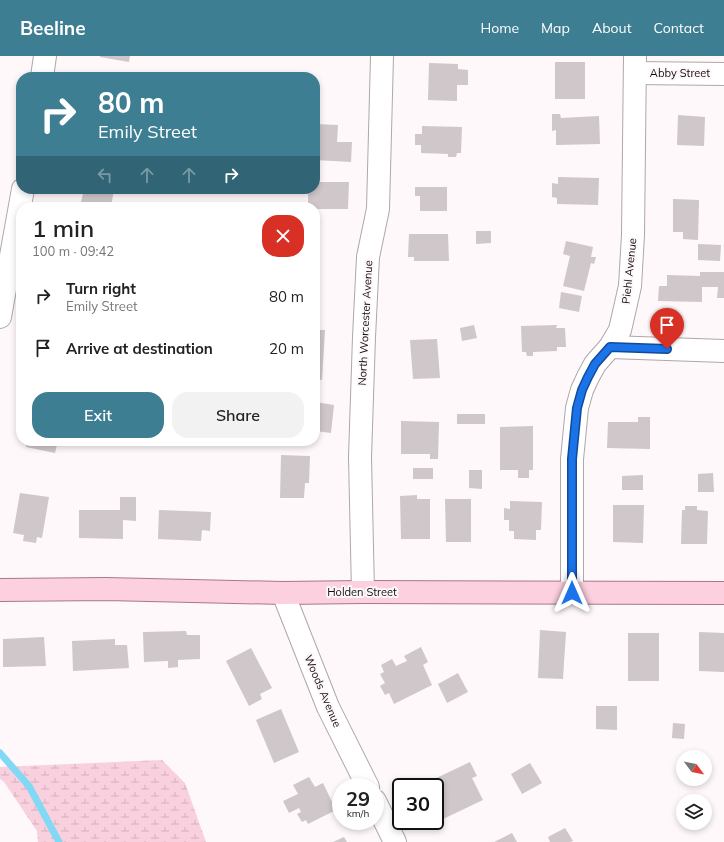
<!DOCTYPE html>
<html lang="en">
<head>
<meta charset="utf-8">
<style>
	:root { --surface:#fff; --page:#f2f2f2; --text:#222; --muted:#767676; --accent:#3e7e92 }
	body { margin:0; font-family:Mulish,sans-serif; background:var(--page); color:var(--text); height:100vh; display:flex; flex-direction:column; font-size:15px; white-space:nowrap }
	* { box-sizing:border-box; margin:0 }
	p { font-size:13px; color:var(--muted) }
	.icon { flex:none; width:22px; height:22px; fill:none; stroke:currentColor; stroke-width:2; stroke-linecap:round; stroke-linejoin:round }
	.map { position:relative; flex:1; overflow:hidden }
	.panel { position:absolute; left:16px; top:146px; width:304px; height:244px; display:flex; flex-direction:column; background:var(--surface); border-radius:16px; box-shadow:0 2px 6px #0003 }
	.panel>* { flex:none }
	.top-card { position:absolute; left:16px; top:16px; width:304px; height:122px; border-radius:16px; box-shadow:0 2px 6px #0003; background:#3e7e92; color:#fff; overflow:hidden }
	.needle { width:26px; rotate:122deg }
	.tools { position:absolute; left:676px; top:694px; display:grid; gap:8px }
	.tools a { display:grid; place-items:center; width:36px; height:36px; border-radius:50%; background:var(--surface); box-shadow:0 2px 6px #0003; font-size:20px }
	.speed { position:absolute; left:332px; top:722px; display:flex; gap:8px; font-size:20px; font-weight:700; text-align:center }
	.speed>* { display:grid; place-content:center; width:52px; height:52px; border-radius:50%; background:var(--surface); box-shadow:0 2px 6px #0003; line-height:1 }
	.speed small { font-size:10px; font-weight:400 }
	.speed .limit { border:2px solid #111; border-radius:6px; background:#fff; color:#111 }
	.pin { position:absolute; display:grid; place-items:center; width:34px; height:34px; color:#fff; margin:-41px -17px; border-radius:50% 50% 50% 0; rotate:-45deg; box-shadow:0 0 4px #0007 }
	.pin .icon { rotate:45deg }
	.me { position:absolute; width:44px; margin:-22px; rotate:0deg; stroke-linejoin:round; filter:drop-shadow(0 0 3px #0008) }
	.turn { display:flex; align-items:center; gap:14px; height:84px; padding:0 16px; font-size:18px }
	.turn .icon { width:52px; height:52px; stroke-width:2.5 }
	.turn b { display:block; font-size:28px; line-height:34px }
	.lanes { display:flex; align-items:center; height:38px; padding:0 16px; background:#0003; justify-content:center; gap:20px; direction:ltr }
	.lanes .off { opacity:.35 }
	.round { display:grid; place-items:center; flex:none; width:42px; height:42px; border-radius:16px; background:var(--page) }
	.headline { display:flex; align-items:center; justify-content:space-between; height:68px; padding:0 16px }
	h1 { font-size:24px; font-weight:600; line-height:30px }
	.button { display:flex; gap:8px; margin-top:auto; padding:8px 16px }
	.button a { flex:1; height:46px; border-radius:16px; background:var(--accent); color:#fff; font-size:16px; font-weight:600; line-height:46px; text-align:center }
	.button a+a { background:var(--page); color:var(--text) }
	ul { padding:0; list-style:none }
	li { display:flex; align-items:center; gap:12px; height:52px; padding:0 16px }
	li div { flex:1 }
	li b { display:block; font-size:15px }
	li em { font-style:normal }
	header { display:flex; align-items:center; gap:24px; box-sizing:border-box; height:56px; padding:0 20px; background:var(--accent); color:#fff }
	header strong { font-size:19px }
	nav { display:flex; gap:22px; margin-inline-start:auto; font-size:14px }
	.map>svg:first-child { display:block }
</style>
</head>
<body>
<header>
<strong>Beeline</strong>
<nav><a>Home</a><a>Map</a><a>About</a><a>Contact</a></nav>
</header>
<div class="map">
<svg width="724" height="786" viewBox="0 0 724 786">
	<defs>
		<pattern id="wetland-marsh" width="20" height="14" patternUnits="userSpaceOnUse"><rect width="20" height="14" fill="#f9d1de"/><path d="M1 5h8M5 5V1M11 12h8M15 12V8" fill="none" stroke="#d4b2bd"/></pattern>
	</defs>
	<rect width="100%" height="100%" fill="#fef8fa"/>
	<path fill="url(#wetland-marsh)" d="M162,704L185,727L206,786H38L37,775L4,726L0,723V711Z"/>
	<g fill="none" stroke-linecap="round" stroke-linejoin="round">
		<path stroke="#81d9f6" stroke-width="7" d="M0,697L29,730L59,786"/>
	</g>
	<g fill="#cfc7c9">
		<path d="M100,0H130L129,6L100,1Z"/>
		<rect x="555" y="6" width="30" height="37"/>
		<path d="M429,7L458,8V13L468,14V29H457V45L428,44Z"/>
		<path d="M552,58H560L561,62L599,60L600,88L556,89V74L552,75Z"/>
		<path d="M678,59L705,61L704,90L677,89Z"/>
		<path d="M315,68L338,69L337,86H352L351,106L315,104Z"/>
		<path d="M422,70L462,71L461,97H457L456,101H448V98L421,97V89H415V78H422Z"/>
		<path d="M558,121L599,122L598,149L557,148V142L552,141V127L558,128Z"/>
		<path d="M315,126H349L348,153H315V151H308V133H315Z"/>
		<path d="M415,131H447V155H420V140H415Z"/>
		<path d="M84,133H114L111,151H80Z"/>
		<path d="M673,143L699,144L698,184L683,183V176H673Z"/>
		<path d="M476,175H491V187L476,188Z"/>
		<path d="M409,178H448L449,205H414V201H408Z"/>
		<path d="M566,185L593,191L591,201H596L594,208L591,207L584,235L563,230L570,200L563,198Z"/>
		<path d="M698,188L721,189L720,205L698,204Z"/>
		<path d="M700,216H724V242H717L718,231H702V246L658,245L659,230H667V219L700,220Z"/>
		<path d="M561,236L582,240L579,256L559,252Z"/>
		<path d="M474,269L477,282L462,285L460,272Z"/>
		<path d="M557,269L556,272H565L566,291H557V295L533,296V300H527L526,296H522L521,270Z"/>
		<path d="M315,274H325L322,324L315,323Z"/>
		<path d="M437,283L440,322L413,323L410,284Z"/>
		<path d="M315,346L334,349L331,377L315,375Z"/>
		<rect x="457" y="358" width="28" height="10"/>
		<path d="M638,361H650V393L607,392L608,366H638Z"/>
		<path d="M401,365L439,366L438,403H430V398H401Z"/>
		<path d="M533,370V414H529V422H518V414H500V371Z"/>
		<path d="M27,385H58L55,397L26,391Z"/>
		<path d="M281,399L310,400L309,427H305L304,442H280Z"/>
		<rect x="413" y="412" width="20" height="11"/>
		<path d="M469,414H482V433L469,432Z"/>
		<path d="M713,417L714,436H698V418Z"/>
		<path d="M643,419V434H622V420Z"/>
		<path d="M20,437L49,441L42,482L37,481L36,487L23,485L24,479L13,477Z"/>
		<path d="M417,439V443H430V483H401L400,440Z"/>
		<path d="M120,441H136V465L123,464V483L79,482V454H120Z"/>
		<path d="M445,443H471V486H446Z"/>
		<path d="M510,445L542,446L541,474H536V484L514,483V475H509V464H504V452L510,453Z"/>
		<path d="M613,449H644L643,487L613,486Z"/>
		<path d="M685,450H697V454L708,455L707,488H681L682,454H685Z"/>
		<path d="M159,454L211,456L210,475L202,474L201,485L158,483Z"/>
		<path d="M540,574L566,576L563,623L538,622Z"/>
		<path d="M186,575L187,579H200V603L178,604V611L168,612V605L144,606L143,576Z"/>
		<path d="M699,576L724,577V616L699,615Z"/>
		<rect x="628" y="577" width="31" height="48"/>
		<path d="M44,581L46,610L3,611V583Z"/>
		<path d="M115,583V589H127L129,612L73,615L72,585Z"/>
		<path d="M421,591L428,606L423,609L432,629L394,648L389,637L385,639L380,630L385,627L380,618L384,616L381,609L392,603L396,610L407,605L404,600Z"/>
		<path d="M251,592L272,632L260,638L262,643L249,650L226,605Z"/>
		<path d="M458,617L468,636L447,647L438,628Z"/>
		<path d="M596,650H617V674L596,673Z"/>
		<path d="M281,653L299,696L274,707L256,664Z"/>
		<path d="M673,667L685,668L684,683L672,682Z"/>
		<path d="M470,706L477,720L472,722L483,744L443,763L435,747V731H427L426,727Z"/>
		<path d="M530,707L542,727L522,738L511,718Z"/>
		<path d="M309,721L315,731L323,727L336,754L308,768L306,764L302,766L297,758L301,756L299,752L289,757L283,745L298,738L293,729Z"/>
		<path d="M565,772L573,785L570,786H550L548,781Z"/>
		<path d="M512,777L517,786H494Z"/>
		<path d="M344,781L347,786H333Z"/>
	</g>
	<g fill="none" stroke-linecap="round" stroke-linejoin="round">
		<defs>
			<g id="minor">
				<path d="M635,17L724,18"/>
				<path d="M42,21L45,0"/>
				<path d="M0,261L23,133"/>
				<path d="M610,291L724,295"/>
				<path d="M363,536L360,401L364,281L368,201L378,153L382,0"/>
				<path d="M283,537L328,651L368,731"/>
				<path d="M572,537V403L577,352L582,334L588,321L595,308L610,291L620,274L630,230L633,179L635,0"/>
				<path d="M375,745L395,786"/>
			</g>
			<path id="major" d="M0,534L106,533L283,537L363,536L724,537"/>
		</defs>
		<use href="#minor" stroke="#afa7a9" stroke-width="24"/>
		<use href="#major" stroke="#a87789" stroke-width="24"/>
		<use href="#minor" stroke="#fff" stroke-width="22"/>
		<use href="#major" stroke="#fcd0df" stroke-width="22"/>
	</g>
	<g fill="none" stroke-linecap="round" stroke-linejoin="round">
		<defs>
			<path id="route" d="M572,537V403L577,352L582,334L588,321L595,308L610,291L667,293"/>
		</defs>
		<use href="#route" stroke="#114b97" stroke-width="10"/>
		<use href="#route" stroke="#1a73e8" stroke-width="7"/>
	</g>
	<g text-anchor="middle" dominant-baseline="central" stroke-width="4" stroke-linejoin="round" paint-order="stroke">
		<g font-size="11" fill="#110e0f" stroke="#fef8fa">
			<text x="680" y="17">Abby Street</text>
			<text transform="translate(629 215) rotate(-84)">Piehl Avenue</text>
			<text transform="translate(365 267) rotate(-87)">North Worcester Avenue</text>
			<text x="362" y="536">Holden Street</text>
			<text transform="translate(323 635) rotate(67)">Woods Avenue</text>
		</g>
	</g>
</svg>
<div class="tools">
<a><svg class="needle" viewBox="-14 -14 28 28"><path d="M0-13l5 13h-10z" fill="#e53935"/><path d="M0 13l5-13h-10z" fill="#767676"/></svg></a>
<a><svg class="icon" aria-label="layers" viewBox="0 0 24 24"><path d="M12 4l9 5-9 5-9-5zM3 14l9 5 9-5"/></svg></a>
</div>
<div class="speed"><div>29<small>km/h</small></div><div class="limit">30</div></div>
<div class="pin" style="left:667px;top:293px;background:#d93025"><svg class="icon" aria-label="arrive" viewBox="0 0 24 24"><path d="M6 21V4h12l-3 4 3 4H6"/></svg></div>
<svg class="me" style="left:572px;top:537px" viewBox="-20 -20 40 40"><path d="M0-17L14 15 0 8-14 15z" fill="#1a73e8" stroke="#fff" stroke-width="4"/></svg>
<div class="top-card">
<div class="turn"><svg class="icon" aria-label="right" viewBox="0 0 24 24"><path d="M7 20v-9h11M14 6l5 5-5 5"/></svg><div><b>80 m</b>Emily Street</div></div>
<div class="lanes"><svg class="icon off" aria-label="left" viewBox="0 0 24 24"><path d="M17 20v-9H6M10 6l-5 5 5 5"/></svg><svg class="icon off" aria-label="ahead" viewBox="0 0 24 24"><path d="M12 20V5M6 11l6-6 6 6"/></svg><svg class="icon off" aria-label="ahead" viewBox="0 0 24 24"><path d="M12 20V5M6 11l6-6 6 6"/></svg><svg class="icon" aria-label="right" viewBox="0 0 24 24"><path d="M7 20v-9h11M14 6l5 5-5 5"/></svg></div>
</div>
<section class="panel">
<div class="headline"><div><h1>1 min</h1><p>100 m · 09:42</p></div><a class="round" style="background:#d93025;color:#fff"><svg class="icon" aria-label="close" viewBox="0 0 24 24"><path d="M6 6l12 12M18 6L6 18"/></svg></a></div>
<ul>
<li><svg class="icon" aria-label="right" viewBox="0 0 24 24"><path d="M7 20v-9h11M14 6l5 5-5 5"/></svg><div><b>Turn right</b><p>Emily Street</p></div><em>80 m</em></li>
<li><svg class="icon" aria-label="arrive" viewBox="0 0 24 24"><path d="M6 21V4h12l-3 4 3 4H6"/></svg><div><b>Arrive at destination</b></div><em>20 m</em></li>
</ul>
<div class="button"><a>Exit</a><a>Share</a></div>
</section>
</div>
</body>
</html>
